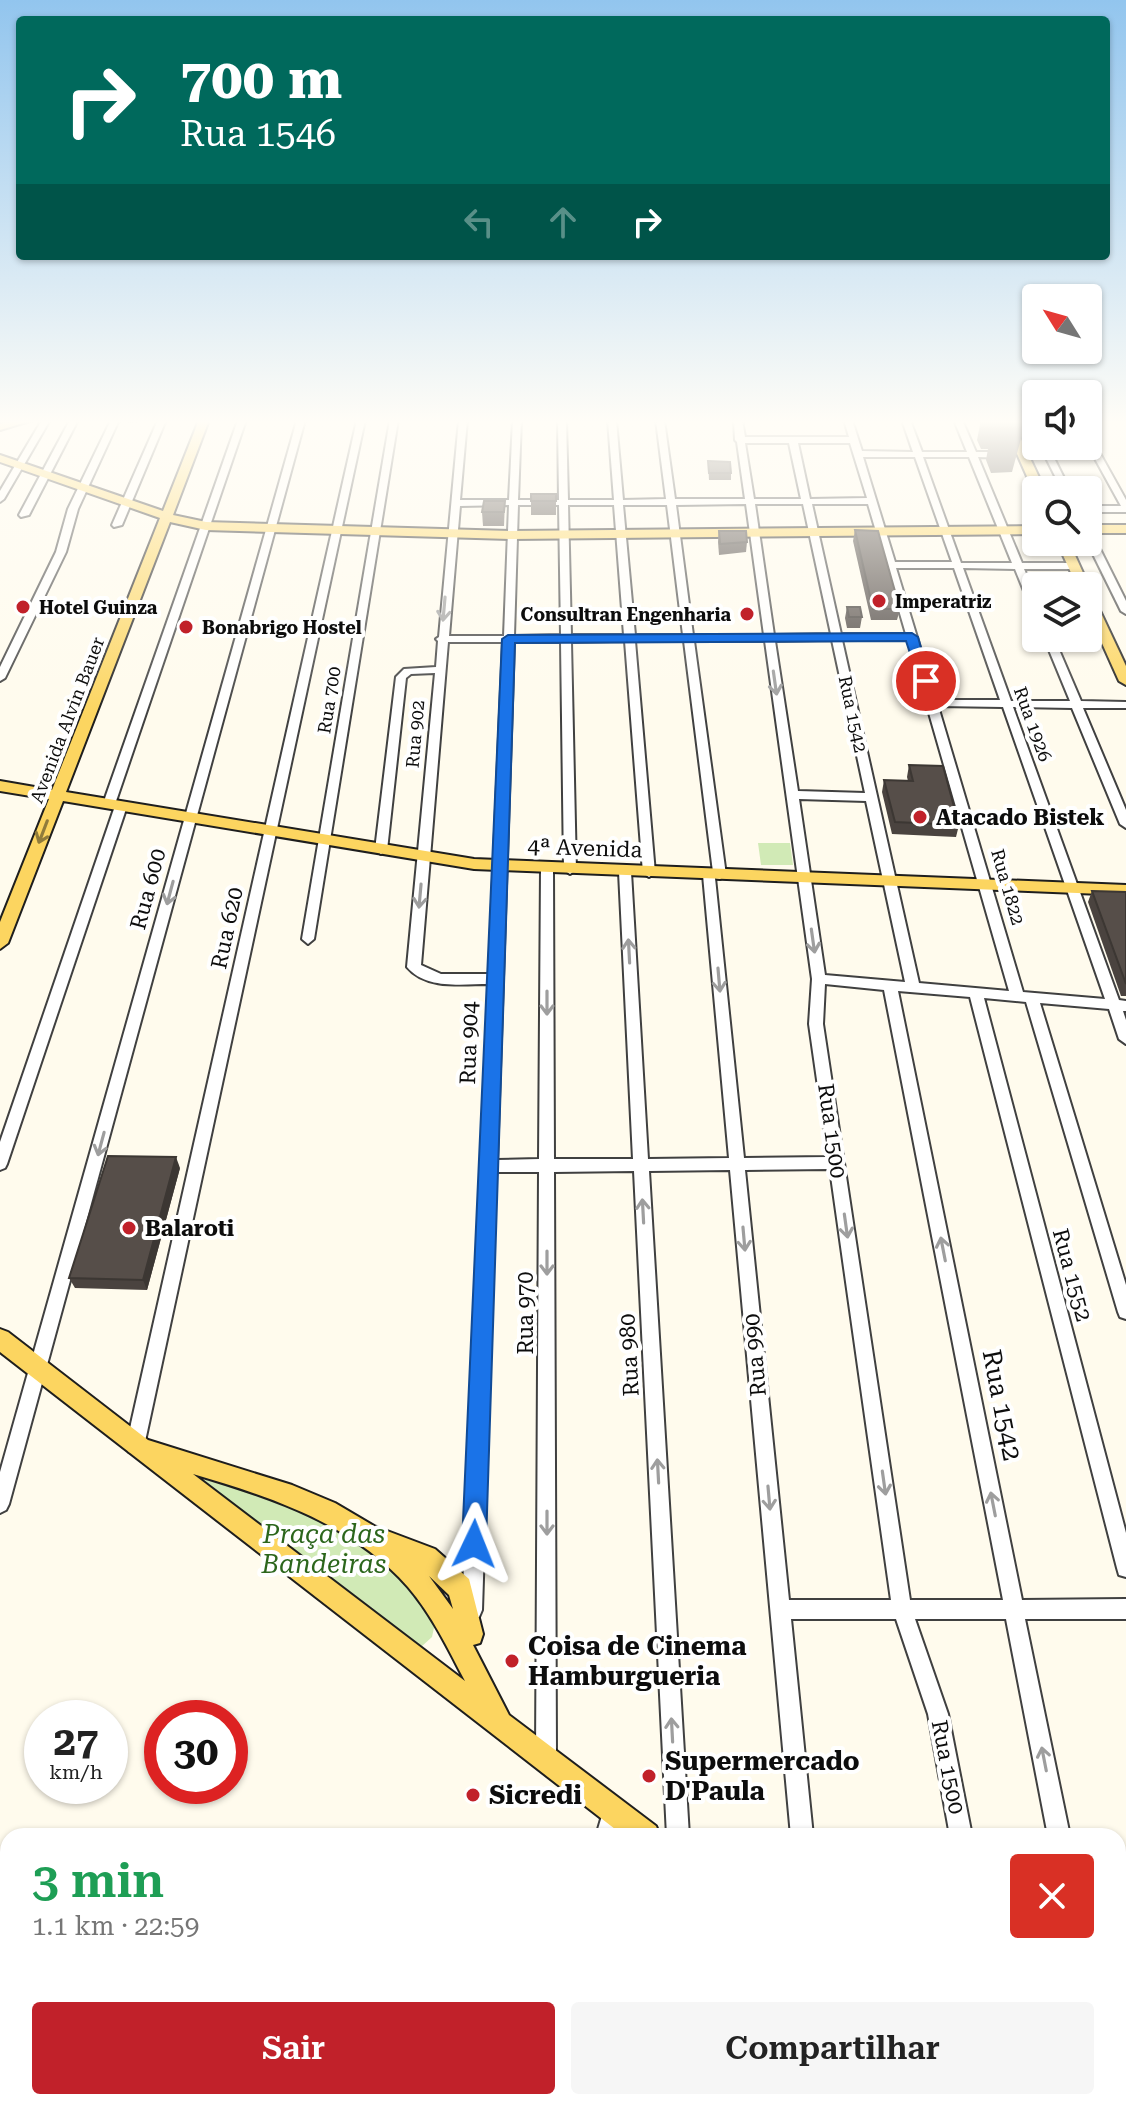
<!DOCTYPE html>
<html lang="pt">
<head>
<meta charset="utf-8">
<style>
	:root { --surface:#fff; --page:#f6f6f6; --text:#222; --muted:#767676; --accent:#c1212a }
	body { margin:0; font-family:"Roboto Serif",serif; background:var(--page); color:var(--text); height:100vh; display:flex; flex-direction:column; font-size:30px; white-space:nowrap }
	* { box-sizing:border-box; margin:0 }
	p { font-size:26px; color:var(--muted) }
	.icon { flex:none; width:44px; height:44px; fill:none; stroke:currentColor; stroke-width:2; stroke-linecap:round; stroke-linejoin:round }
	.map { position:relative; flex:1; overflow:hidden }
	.drawer { position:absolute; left:0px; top:1828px; width:1126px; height:282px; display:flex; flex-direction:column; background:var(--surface); border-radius:24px 24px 0 0; box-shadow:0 2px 6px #0004 }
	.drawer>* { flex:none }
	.guide { position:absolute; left:16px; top:16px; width:1094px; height:244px; border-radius:8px; box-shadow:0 2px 6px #0004; background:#00695c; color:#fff; overflow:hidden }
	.needle { width:52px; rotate:307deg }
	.controls { position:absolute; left:1022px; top:284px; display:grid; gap:16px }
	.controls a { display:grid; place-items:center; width:80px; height:80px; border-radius:8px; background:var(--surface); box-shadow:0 2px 6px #0004; font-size:40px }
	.speed { position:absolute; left:24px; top:1700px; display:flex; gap:16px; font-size:40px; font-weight:700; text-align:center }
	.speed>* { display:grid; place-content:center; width:104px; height:104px; border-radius:50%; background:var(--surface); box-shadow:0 2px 6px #0004; line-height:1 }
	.speed small { font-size:20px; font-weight:400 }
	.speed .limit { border:12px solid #d22; background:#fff; color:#111 }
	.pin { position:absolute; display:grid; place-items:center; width:68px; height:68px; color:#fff; margin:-34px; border:4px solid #fff; border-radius:50%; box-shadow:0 2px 8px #0007 }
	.me { position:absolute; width:88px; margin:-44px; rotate:2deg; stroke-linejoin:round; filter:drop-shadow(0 0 6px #0008) }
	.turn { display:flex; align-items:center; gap:28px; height:168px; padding:0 32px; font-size:36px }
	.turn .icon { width:104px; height:104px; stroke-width:2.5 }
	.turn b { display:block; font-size:56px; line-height:68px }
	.lanes { display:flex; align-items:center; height:76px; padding:0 32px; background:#0003; justify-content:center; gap:40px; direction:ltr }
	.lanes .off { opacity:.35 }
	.round { display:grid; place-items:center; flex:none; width:84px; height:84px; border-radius:8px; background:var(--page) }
	.headline { display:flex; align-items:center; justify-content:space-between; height:136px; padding:0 32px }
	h1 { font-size:48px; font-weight:600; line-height:60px; color:#1e9e55 }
	.button { display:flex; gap:16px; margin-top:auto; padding:16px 32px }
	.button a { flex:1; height:92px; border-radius:8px; background:var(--accent); color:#fff; font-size:32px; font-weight:600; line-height:92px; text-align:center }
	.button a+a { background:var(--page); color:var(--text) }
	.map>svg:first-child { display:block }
</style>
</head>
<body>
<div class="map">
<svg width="1126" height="2109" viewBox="0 0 1126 2109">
	<rect width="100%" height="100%" fill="#fffbed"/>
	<g fill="#d1eab6">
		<path d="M758,843H790L793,865H761Z"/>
		<path d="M192,1476C227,1486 266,1493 299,1507C350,1530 406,1576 435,1623L432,1637L421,1647L410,1645Z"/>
	</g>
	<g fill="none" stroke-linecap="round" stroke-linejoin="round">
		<defs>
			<g id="minor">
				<path d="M42,420H50L4,499L0,502V491Z"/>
				<path d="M70,420H78L29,515L21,517L19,515Z"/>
				<path d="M111,420H119L78,509L66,552L5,678L0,681V667L56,552L68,509Z"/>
				<path d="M158,420H166L122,525L114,527L112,525Z"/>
				<path d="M238,420H246L115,804L113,807H105L103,804Z"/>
				<path d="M297,420H305L9,1504L6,1510L0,1513V1472Z"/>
				<path d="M357,420H365L144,1446L141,1452L135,1454L129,1452L126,1446Z"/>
				<path d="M390,420H398L314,939L308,944L302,939Z"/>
				<path d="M459,420H467L460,500H509L513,420H521L518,500H559L558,420H566L568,500H614L608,420H616L623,500L666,499L656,420H664L675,499H745L737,442L735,440L734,420H742L745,437H849L844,420H852L862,451L913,452L902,420H910L922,452H967L954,420H962L976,452H1005L1009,455L1005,458L978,457L1022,563H1074L1079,566L1074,569H1024L1036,596V611L1031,608L1015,569L963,568L1011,701H1070L1044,638H1054L1081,701L1126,702V708H1083L1126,810V828L1120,824L1072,708L1013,707L1119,1000L1126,1001V1011H1123L1126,1020V1044L1119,1039L1109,1009L1040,1003L1126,1285V1319L1120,1317L1118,1312L1026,1002L984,998L1126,1533V1577L1119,1575L1117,1568L970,997L898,991L1022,1600L1126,1599V1619H1025L1070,1836H1048L1006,1619H915L948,1714L972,1836H950L928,1714L896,1619H791L813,1836H791L730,1170L649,1171L689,1836H667L634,1171L554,1172L556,1757L553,1764L546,1767L539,1764L536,1757L539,1172H496L482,1610L479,1617L472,1620L465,1617L462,1610L489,984C463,984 426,990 407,967L435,673L411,674L406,678L387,850L381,854L375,850L396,677L404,669L436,667L438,641L436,639L439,637ZM745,443H789L801,499H754ZM798,443H850L867,498L810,499ZM863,457H915L952,562H895ZM923,457H969L1012,563H961ZM746,504L764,635H693L676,505ZM755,504H803L831,634L774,635ZM812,504H868L906,634H841ZM509,505L504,636H449L460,506ZM518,505H559L561,635L514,636ZM568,505H614L624,635H571ZM623,505H667L683,635H635ZM896,568H954L1000,700H936ZM832,640L865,793L798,791L775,641ZM842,640H908L1009,991L919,983ZM625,641L643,873L649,877L655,873L635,641H684L713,872L709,871L703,875L729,1158L648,1159L631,872L625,868L619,872L633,1159H554L553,869L547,865L541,869L539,1159L497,1160L514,642H561L564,870L570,874L576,870L571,642ZM694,641H765L812,979L809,1024L828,1157L744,1158L715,878L720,879L726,875ZM448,642H503L489,974H441L421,965ZM938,706L1003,707L1105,999L1023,992ZM799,799L866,801L905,982L825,975ZM825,984L884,990L1003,1600H910L823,1024ZM830,1169L891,1600H789L745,1170Z"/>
				<path d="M1027,420H1035L1036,432H1033Z"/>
				<path d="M1088,436L1092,439L1126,500V512H1088V506H1121L1088,446Z"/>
				<path d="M1040,446H1048L1070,490H1062Z"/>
				<path d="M1088,532L1093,535L1126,601V614L1121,611L1087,542Z"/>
				<path d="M121,802L127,806L7,1164L5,1168L0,1170V1142L115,806Z"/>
				<path d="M613,1799L620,1802L623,1809L618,1836H596L606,1802Z"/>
				<path d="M8,1914V1936L0,1937V1915Z"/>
				<path d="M1118,2093L1120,2094L1125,2109H1101L1100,2102H1118Z"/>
				<path d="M67,2102H91L89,2109H65Z"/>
				<path d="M815,2102H839L840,2109H816Z"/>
				<path d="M993,2102H1017L1018,2109H994Z"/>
			</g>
			<g id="major">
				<path d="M17,420H33L0,430V424Z"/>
				<path d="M199,420H209L173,515L206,522L512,531L1036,526V534L512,539L206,530L170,522L66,792L474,859L1126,885V895L474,869L63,801L8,943L0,949V922L49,799L0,791V781L52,790L160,518L0,462V455L163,511Z"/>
				<path d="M1002,420H1012L1045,490H1036V493L1033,490Z"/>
				<rect x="1088" y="525" width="38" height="8"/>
				<path d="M1057,542H1069L1089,586L1088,588L1077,586Z"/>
				<path d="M1088,594L1094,598L1126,666V685L1119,681L1088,612Z"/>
				<path d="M0,1329L8,1332L148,1440L292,1485L335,1503L374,1526L435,1549L469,1579L483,1634L480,1643L473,1645L509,1715L656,1826L660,1836H624L0,1352ZM193,1474C271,1497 353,1524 408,1587C432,1615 448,1649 465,1681ZM429,1576L449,1595L453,1609Z"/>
				<path d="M793,2102H824L827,2109H796Z"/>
			</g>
		</defs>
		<use href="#minor" stroke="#404040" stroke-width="4"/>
		<use href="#major" stroke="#1e1e1e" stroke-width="4"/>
		<use href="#minor" fill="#fff" fill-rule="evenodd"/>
		<use href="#major" fill="#fcd560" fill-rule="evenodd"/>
	</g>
	<g fill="#4a433f">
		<path d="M981,420H1026L1012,472L991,473L986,460L988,449H981L977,440Z"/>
		<path d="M708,461L731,473V480H709Z"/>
		<rect x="531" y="494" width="25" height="21"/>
		<path d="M505,501L504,526H483L482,512Z"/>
		<path d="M855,530L900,609L897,620H871L853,541Z"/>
		<path d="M719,531L747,542L746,552L719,555L718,542Z"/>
		<path d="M847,607L862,617L860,628H847L845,618Z"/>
		<path d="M909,765L959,825L956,837L892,834L882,792L884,780L908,781L907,777Z"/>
		<path d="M1092,891L1126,892V996H1121L1088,902Z"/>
		<path d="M180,1168L147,1290L75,1288L69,1278Z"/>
		<path d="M912,2102H985L986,2109H916Z"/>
		<path d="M1029,2102H1096L1097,2109H1030Z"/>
	</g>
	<g fill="#3c3733">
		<path d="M128,420H148V421L129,423Z"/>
		<path d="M176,1157L180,1168L147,1290L143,1280Z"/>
	</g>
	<g fill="#564e49" stroke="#3c3733" stroke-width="2">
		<path d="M708,461L730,462L731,473H709Z"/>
		<rect x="531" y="494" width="25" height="7"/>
		<path d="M484,501H505L504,512H482Z"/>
		<path d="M855,530L878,531L900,609H873Z"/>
		<path d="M719,531H746L747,542L720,544Z"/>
		<path d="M847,607H860L862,617H849Z"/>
		<path d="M909,765L943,766L959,825L895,822L884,780L913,781Z"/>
		<path d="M1092,891L1126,892V984Z"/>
		<path d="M108,1156L176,1157L143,1280L69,1278Z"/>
		<path d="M1118,1896H1126V2035L1119,2042L1118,2035Z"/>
		<path d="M919,2102H985L986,2109H923Z"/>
		<path d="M1037,2102H1096L1098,2109L1037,2107Z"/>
	</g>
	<defs><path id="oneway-shaft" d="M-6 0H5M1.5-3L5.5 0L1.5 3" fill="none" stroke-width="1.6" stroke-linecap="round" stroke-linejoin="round" transform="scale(2)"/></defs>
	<g stroke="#9e9e9e">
		<use href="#oneway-shaft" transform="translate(444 609) rotate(95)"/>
		<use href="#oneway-shaft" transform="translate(775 683) rotate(82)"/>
		<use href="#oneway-shaft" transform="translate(170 893) rotate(105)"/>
		<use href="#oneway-shaft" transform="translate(420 896) rotate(95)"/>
		<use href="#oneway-shaft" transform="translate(813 941) rotate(82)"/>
		<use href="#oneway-shaft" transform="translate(629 951) rotate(-93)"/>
		<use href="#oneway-shaft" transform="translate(719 980) rotate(85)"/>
		<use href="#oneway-shaft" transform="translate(547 1003) rotate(90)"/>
		<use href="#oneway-shaft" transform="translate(101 1144) rotate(105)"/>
		<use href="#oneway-shaft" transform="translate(643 1211) rotate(-93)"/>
		<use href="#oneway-shaft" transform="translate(846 1226) rotate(82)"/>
		<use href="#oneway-shaft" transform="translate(744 1239) rotate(85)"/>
		<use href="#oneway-shaft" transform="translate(943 1249) rotate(-101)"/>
		<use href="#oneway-shaft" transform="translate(547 1263) rotate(90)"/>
		<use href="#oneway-shaft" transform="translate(658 1471) rotate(-93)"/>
		<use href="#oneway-shaft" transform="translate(884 1483) rotate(82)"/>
		<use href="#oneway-shaft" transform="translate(769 1498) rotate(85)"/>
		<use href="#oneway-shaft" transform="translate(993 1504) rotate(-101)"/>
		<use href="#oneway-shaft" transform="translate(547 1523) rotate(90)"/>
		<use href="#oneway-shaft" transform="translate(672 1730) rotate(-93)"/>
		<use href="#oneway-shaft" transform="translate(1044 1759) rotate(-101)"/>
	</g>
	<use stroke="#907b3b" href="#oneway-shaft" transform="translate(43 832) rotate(111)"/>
	<linearGradient id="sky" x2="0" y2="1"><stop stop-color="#92c5ee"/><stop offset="0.59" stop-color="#fffdf7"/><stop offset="1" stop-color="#fffdf7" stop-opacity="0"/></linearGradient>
	<rect width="1126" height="715" fill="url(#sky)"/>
	<path fill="#1a73e8" stroke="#114b97" stroke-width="2" d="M912,633L918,637L931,684L919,681L906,641L515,643L486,1544L483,1552L474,1556L466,1552L462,1544L502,639L508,635Z"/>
	<g fill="#c1212a" stroke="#fff" stroke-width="3">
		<circle cx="879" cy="601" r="8"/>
		<circle cx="23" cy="607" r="8"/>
		<circle cx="747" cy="614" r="8"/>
		<circle cx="186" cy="627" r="8"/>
		<circle cx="920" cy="817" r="8"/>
		<circle cx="129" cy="1228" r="8"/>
		<circle cx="512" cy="1661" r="8"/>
		<circle cx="649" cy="1776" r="8"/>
		<circle cx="473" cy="1795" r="8"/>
	</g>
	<g text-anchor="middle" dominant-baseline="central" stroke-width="8" stroke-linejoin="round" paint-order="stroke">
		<g font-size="18" font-weight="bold" fill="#0d0d0d" stroke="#fff" text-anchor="start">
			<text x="895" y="601">Imperatriz</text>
			<text x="39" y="607">Hotel Guinza</text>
			<text x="731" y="614" text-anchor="end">Consultran Engenharia</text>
			<text x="202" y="627">Bonabrigo Hostel</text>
		</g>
		<g font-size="18" fill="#0d0d0d" stroke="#fff">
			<text transform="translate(329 700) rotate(-81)">Rua 700</text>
			<text transform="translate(853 714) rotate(78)">Rua 1542</text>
			<text transform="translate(67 720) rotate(-69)">Avenida Alvin Bauer</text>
			<text transform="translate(1033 724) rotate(70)">Rua 1926</text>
			<text transform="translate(415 734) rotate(-85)">Rua 902</text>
			<text transform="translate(1008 887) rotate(74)">Rua 1822</text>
		</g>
		<g font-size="22" font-weight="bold" fill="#0d0d0d" stroke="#fff" text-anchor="start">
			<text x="936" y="817">Atacado Bistek</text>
			<text x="145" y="1228">Balaroti</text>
		</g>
		<g font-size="22" fill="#0d0d0d" stroke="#fff">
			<text transform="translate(585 848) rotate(2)">4ª Avenida</text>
			<text transform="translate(148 889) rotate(-75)">Rua 600</text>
			<text transform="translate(227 928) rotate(-78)">Rua 620</text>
			<text transform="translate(469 1043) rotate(-88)">Rua 904</text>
			<text transform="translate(832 1131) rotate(82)">Rua 1500</text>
			<text transform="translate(1072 1275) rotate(75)">Rua 1552</text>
			<text transform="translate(525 1313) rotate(-90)">Rua 970</text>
			<text transform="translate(629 1355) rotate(-93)">Rua 980</text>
			<text transform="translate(755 1355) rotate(-95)">Rua 990</text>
			<text transform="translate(948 1767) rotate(79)">Rua 1500</text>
		</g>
		<g font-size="26" fill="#0d0d0d" stroke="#fff">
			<text transform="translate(1002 1405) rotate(79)">Rua 1542</text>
		</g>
		<g font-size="26" font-style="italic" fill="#2c661c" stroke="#fff">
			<text x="324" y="1534">Praça das<tspan x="324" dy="30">Bandeiras</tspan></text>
		</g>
		<g font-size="26" font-weight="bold" fill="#0d0d0d" stroke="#fff" text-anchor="start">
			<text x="528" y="1646">Coisa de Cinema<tspan x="528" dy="30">Hamburgueria</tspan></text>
			<text x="665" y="1761">Supermercado<tspan x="665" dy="30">D'Paula</tspan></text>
			<text x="489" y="1795">Sicredi</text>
		</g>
	</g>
</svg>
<div class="controls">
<a><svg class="needle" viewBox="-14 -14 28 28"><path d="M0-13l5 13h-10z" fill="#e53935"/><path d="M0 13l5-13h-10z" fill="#767676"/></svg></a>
<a><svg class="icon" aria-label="sound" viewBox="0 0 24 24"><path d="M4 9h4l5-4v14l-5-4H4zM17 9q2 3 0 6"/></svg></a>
<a><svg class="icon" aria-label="search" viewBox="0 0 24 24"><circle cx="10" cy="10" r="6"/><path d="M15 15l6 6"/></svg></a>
<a><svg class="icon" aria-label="layers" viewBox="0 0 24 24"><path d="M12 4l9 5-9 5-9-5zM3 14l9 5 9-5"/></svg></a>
</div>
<div class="speed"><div>27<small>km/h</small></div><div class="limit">30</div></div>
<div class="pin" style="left:926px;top:681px;background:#d93025"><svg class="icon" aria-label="arrive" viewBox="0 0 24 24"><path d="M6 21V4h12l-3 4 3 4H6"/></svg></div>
<svg class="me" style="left:474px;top:1544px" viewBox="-20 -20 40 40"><path d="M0-17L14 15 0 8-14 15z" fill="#1a73e8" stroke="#fff" stroke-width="4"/></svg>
<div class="guide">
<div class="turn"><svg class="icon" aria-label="right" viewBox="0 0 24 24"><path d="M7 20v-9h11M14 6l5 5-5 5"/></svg><div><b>700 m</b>Rua 1546</div></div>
<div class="lanes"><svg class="icon off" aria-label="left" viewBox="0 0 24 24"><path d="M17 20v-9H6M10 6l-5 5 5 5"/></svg><svg class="icon off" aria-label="ahead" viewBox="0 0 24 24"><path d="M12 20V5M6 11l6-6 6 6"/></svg><svg class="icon" aria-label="right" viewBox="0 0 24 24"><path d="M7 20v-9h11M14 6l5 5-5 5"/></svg></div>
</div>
<section class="drawer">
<div class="headline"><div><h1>3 min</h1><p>1.1 km · 22:59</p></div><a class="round" style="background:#d93025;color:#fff"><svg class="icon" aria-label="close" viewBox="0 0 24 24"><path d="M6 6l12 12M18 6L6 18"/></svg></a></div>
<div class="button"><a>Sair</a><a>Compartilhar</a></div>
</section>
</div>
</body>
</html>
